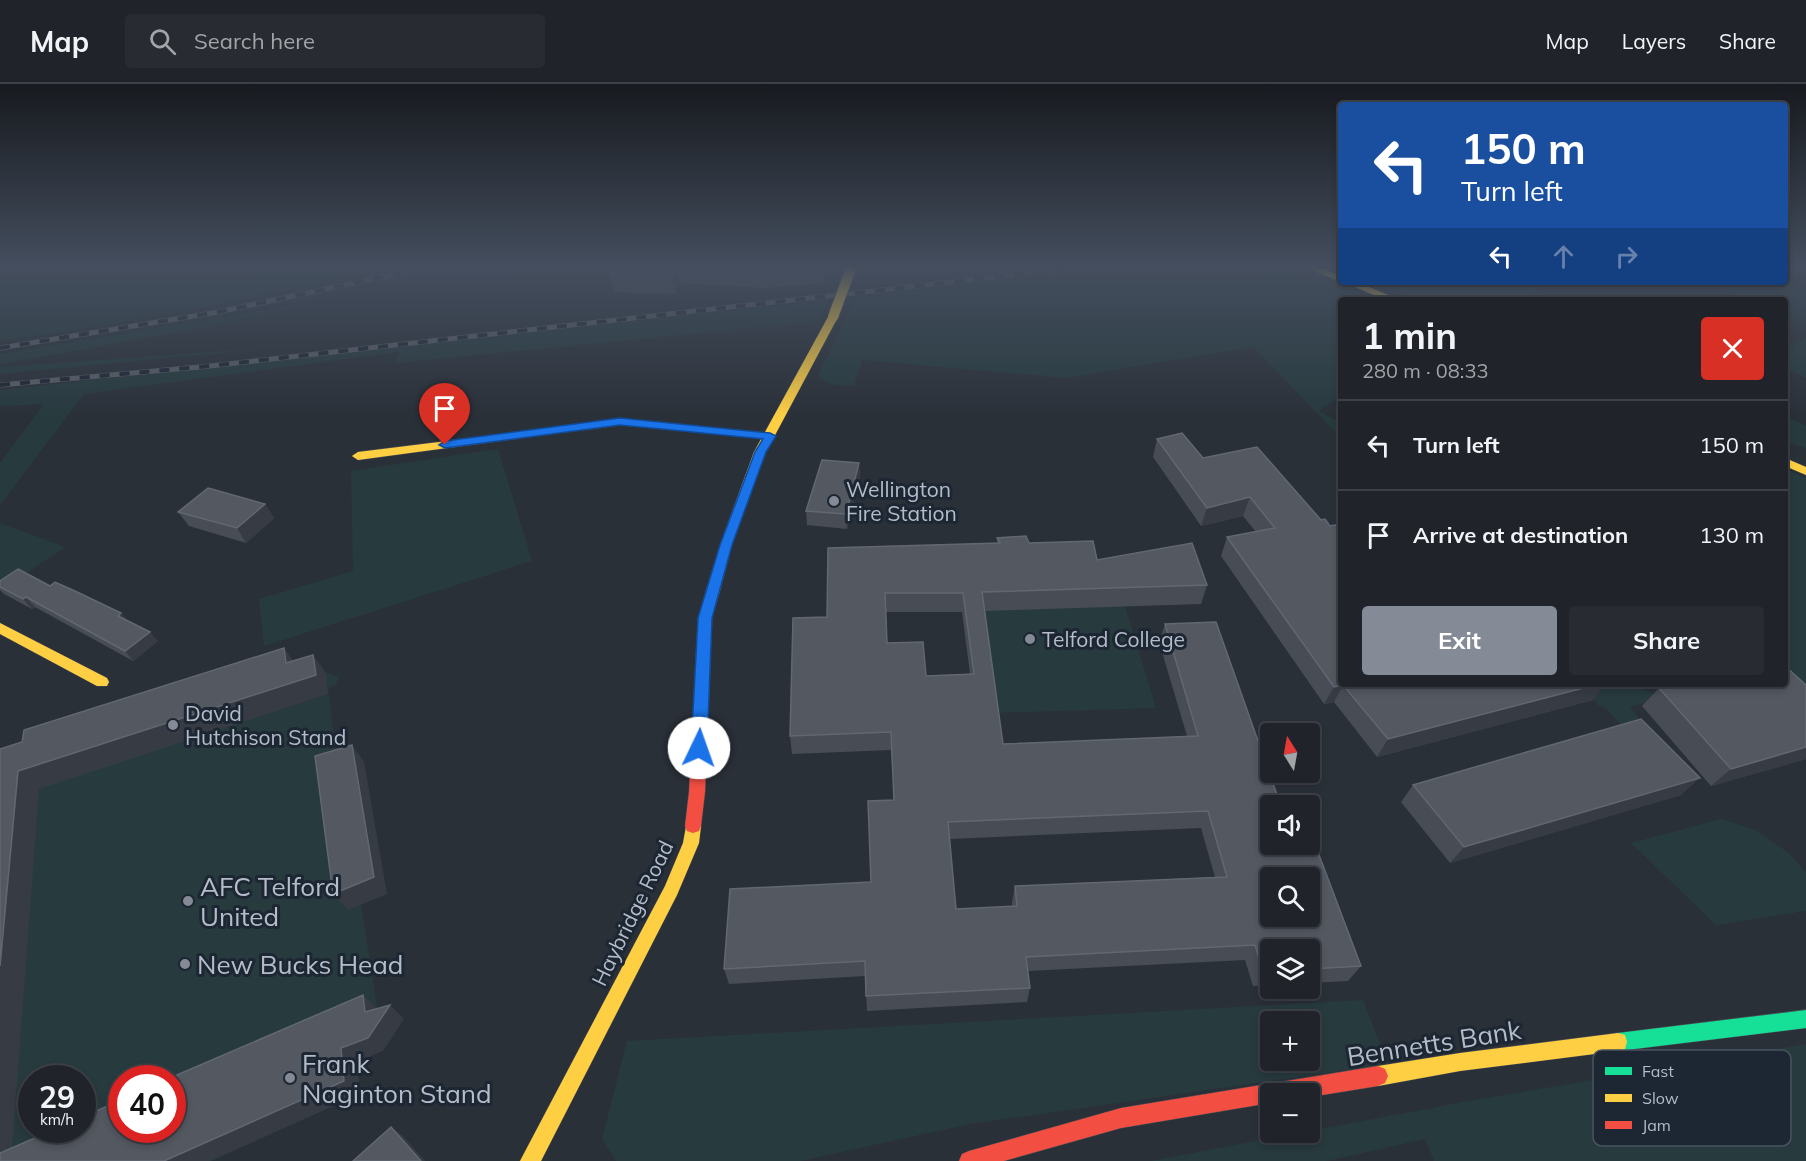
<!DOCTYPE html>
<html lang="en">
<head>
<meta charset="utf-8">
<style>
	:root { --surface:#20242a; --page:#282c32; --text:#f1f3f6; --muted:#a2a4a8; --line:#3d4147; --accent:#848b96 }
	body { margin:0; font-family:Mulish,sans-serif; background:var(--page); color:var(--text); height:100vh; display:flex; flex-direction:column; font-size:22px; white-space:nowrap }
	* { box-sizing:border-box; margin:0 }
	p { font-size:20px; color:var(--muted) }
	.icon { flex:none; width:33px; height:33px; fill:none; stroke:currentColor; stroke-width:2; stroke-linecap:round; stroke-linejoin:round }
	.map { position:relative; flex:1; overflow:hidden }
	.drawer { position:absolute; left:1338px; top:213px; width:450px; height:390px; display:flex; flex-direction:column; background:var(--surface); border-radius:6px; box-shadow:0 3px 9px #0003,0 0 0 2px var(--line) }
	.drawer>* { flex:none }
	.top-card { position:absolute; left:1338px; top:18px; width:450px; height:183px; border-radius:6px; box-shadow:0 3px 9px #0003,0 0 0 2px var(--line); background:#1a4fa0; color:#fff; overflow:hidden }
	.needle { width:39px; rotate:349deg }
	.controls { position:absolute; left:1260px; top:639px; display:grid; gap:12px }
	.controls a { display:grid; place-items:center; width:60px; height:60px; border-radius:6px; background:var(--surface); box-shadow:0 3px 9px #0003,0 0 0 2px var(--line); font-size:30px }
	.speed { position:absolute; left:18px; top:981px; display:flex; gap:12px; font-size:30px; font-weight:700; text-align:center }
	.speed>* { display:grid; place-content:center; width:78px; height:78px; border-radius:50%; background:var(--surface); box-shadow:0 3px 9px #0003,0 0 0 2px var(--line); line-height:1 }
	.speed small { font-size:15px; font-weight:400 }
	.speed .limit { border:9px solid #d22; background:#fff; color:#111 }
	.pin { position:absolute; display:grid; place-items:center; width:51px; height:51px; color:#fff; margin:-62px -26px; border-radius:50% 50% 50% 0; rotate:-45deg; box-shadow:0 0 6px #0007 }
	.pin .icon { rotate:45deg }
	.me { position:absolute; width:66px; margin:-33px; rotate:3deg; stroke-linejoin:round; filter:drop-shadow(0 0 4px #0008) }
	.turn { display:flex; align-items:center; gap:21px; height:126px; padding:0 24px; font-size:27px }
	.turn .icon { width:78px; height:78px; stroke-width:2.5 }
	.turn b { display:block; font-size:42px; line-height:51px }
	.lanes { display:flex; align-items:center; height:57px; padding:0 24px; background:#0003; justify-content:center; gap:30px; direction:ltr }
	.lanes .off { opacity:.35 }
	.round { display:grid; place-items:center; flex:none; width:63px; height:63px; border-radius:6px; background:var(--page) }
	.summary { display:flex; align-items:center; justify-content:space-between; height:102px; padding:0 24px }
	h1 { font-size:36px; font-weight:700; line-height:45px }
	.cta { display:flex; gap:12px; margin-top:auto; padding:12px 24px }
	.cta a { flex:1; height:69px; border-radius:6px; background:var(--accent); color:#fff; font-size:24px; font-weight:700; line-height:69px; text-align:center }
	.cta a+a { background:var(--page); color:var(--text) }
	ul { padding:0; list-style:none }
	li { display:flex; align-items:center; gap:18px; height:90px; padding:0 24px; border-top:2px solid var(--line) }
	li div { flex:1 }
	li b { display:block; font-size:22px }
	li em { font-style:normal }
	header { display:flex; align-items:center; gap:36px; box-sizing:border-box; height:84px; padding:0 30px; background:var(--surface); border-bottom:2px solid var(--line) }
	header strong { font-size:28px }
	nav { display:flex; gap:33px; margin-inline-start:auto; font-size:21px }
	.search { width:420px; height:54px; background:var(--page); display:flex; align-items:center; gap:15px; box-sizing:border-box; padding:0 21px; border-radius:6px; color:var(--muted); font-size:22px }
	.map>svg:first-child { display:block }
</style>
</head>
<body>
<header>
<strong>Map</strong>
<div class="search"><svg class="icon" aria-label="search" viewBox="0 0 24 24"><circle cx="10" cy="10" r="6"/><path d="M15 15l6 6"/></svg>Search here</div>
<nav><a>Map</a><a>Layers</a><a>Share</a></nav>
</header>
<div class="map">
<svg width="1806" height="1077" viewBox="0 0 1806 1077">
	<rect width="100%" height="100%" fill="#2a3038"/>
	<g fill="#273a3e" fill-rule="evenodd">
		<path d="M0,182H400C268,211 135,239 0,257Z"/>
		<path d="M1126,182H1284L1374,216H1341V311L1319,327L1341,339V354L1253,263L1066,294L862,276L854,302C840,301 827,303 818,291L857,212Z"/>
		<path d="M1374,198H1552L1525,213L1530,216H1420Z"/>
		<path d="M1707,198H1766L1806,202V240L1785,231V216H1749Z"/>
		<path d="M829,216L816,238L395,279L399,268L84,310L0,421V379L44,320L0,322V306Z"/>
		<path d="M320,217L209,243L0,280V270Z"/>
		<path d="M1806,254V294L1785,284V265Z"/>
		<path d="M271,264L0,290V283Z"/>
		<path d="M1785,332L1806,342V364L1785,357Z"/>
		<path d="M498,365L532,477L264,562L259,515L353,487L351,387Z"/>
		<path d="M1785,385L1806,394V618L1785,600Z"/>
		<path d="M0,439L65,463L0,507Z"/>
		<path d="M1125,522L1156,624L994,629L980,527Z"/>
		<path d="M327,589L340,593L335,601L328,604L338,687L364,678L387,810L361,821L380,941L389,939L397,946L383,967L357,978L360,1010L212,1077H0V701ZM32,994H82V1046H32ZM122,994H172V1046H122Z"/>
		<path d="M1579,600H1633L1662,615L1630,623L1642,638L1629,648L1602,621L1599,622Z"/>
		<path d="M1721,735L1756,746L1790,770L1806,789V827L1716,841L1631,759Z"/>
		<path d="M1363,916L1388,980L970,1040L800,1077H616L602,1055L627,957ZM1270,938H1310V976H1270Z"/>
		<path d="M1806,960V1077H1434L1425,1055L1327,1077H1150L1474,1016Z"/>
	</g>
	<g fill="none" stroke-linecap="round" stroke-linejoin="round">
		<defs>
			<g id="fast">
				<path d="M620,335L770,349L776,352L770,355L620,341L585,346L579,343L585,340Z"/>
				<path d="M1806,926V944L1618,967L1611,965L1609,958L1611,951L1618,949Z"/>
			</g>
			<g id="slow">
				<path d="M1302,182H1315L1341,192V198Z"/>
				<path d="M1343,198H1357L1400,216H1386Z"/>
				<path d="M833,230L838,233L766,368L732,461L719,510L717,513H707L705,510L720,461L754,368L828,233Z"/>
				<path d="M585,340L589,341V345L358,376L352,372L358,368Z"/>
				<path d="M1785,374L1806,383V391L1785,382Z"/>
				<path d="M0,539L107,594L109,598L107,602H97L0,550Z"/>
				<path d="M693,735L699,737L701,742L699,759L677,811L541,1077H520L665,802L683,759L687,737Z"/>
				<path d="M1618,949L1625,951L1627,958L1625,965L1618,967L1460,987L1378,1002L1371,999L1368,992L1371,985L1378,982L1460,969Z"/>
			</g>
			<g id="jam">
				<path d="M712,505L719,510L712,534L705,708L701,742L699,747L693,749L687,747L685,742L689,708L698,534L705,510Z"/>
				<path d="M1378,982L1385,985L1388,992L1385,999L1378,1002L1310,1013V1010H1270V1019L1121,1044L1004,1077H959L962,1070L969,1067L1121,1024Z"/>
			</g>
		</defs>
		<use href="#fast" stroke="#484c55" stroke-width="1"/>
		<use href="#slow" stroke="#484c55" stroke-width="1"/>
		<use href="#jam" stroke="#484c55" stroke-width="1"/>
		<use href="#fast" fill="#16e098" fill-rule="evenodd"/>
		<use href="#slow" fill="#ffcf43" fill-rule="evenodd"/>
		<use href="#jam" fill="#f24e42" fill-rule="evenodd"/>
		<defs>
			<g id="rail">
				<path d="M0,264L218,228L434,182"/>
				<path d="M0,301L210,282L1094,182"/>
			</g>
		</defs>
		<use href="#rail" stroke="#595d64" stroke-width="5"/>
		<use href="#rail" stroke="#1d2633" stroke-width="4" stroke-dasharray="10" stroke-linecap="butt"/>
		<defs>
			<path id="slow-bridge" d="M833,233L850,187"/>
		</defs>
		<use href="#slow-bridge" stroke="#484c55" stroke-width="12" stroke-linecap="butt"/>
		<use href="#slow-bridge" stroke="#ffcf43" stroke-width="10"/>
	</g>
	<g fill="#474c55" fill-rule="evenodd">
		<path d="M614,182H831L823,199L766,204L680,199L675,210L614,208L610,191Z"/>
		<path d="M1157,355L1203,374L1321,436L1593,616L1377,673L1334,618L1324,620L1221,472L1227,453L1256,448L1243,432L1201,442L1153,373Z"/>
		<path d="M859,379L860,393L847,445L807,441L806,427Z"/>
		<path d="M265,420L274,434L246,459L189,442L178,428Z"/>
		<path d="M997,454L1029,459L1207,501L1201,520L984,527L1003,660L1187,652L1159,558L1165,540L1270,722L1361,882L1348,897L1310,899V866H1270V901L1253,902L1245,876L1028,887L1030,904L1027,918L867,927L865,892L729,900L724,885L871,798L894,716L891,666L792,670L790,652L827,533L997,459ZM886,528H962L970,590L926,592L887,559ZM1201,744L1215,793L1015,802L1012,818V822L956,825L950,755Z"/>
		<path d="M0,497L50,502L121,529L127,536L158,557L133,577L35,523L32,525L4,510L0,506Z"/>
		<path d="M1659,604L1806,675L1711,702L1642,622Z"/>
		<path d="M1413,701L1681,711L1450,779L1401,718Z"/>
	</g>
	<g fill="#373c44">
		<path d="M676,182L680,199L675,210L672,192Z"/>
		<path d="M822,182H831L823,199Z"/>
		<path d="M859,379L860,393L847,445L846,430Z"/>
		<path d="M1250,413L1243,432L1201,442L1207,424Z"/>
		<path d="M265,420L274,434L246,459L237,444Z"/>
		<path d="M26,513L35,523L32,525L23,515Z"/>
		<path d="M121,529L129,539L118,532Z"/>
		<path d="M150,548L158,557L133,577L125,567Z"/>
		<path d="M284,564L297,582L313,571L326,589L328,610L39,705L11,1077H0V882L18,687Z"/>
		<path d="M1599,600H1606L1593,616L1377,673L1388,655Z"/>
		<path d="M1343,601L1334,618L1324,620L1334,603Z"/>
		<path d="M352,661L364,678L387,810L348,826L333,810Z"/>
		<path d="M1806,663V675L1711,702L1731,685Z"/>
		<path d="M1700,694L1681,711L1450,779L1464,763Z"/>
		<path d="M363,911L378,925L390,921L404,935L383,967L357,978L360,1010L210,1077H164L341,964L365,928Z"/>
		<path d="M391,1043L403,1052L425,1077H421Z"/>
	</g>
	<g fill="#535861" stroke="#626872" stroke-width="1.5" fill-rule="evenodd">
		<path d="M614,182H676L672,192L610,191Z"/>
		<path d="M695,182H814L764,186Z"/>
		<path d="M1182,349L1203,374L1257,363L1321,436L1325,435L1330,442L1341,440V600H1599L1388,655L1343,601L1334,603L1227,453L1275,444L1250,413L1207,424L1157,355Z"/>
		<path d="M822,376L859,379L846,430L806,427Z"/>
		<path d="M208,404L265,420L237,444L178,428Z"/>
		<path d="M1026,452L1029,459L1093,457L1097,476L1192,459L1207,501L982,508L1003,660L1198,652L1165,540L1216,538L1281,722H1270V760H1310V747L1361,882L1310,885V866H1270V887H1263L1255,861L1026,873L1030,904L866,912L865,877L724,885L730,805L871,798L868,717L894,716L891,648L790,652L793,534L827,533L828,464L1000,459L997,454ZM885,509H963L974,590L926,592L923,558L887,559ZM1208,727L1227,793L1015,802L1017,822L956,825L948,738ZM1270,794H1310V832H1270Z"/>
		<path d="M18,485L50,502L55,498L75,507L121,529L118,532L150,548L125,567L26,513L23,515L0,503V497Z"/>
		<path d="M284,564L286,579L313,571L316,591L18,687L0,882V665L22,658L24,646Z"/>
		<path d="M1785,582L1806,601V663L1731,685L1659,604L1676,600H1785Z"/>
		<path d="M1641,635L1700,694L1464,763L1413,701Z"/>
		<path d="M352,661L374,793L333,810L315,672Z"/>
		<path d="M363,911L365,928L390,921L368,954L341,964L344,997L164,1077H0V1069L53,1046H82V1033L122,1016V1046H172V994H170Z"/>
		<path d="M391,1043L421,1077H353Z"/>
	</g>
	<linearGradient id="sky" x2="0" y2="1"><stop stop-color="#171a1f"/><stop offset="0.55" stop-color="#444e5e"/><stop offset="1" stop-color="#444e5e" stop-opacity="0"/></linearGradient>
	<rect width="1806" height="333" fill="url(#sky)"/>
	<path fill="#1a73e8" stroke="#114b97" stroke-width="1.5" d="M620,334L770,349L776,352L766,368L732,461L712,534L707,664L704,669L699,670L694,669L691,664L698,534L720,461L755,368L763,355L620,341L445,364L439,361L445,357Z"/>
	<g fill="#848b96" stroke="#1d2633" stroke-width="2">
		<circle cx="834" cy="417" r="6"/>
		<circle cx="1030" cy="555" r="6"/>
		<circle cx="173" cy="641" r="6"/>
		<circle cx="188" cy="817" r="6"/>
		<circle cx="185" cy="880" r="6"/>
		<circle cx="290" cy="994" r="6"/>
	</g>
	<g text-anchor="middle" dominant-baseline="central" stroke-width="6" stroke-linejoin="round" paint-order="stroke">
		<g font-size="21" fill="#b4bcc9" stroke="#1d2633" text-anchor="start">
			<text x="846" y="405">Wellington<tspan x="846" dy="24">Fire Station</tspan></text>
			<text x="1042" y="555">Telford College</text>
			<text x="185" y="629">David<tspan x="185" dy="24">Hutchison Stand</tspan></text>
		</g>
		<g font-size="21" fill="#b4bcc9" stroke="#1d2633">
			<text transform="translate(632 829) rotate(-64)">Haybridge Road</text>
		</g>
		<g font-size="26" fill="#b4bcc9" stroke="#1d2633" text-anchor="start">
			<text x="200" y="802">AFC Telford<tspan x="200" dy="30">United</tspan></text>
			<text x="197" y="880">New Bucks Head</text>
			<text x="302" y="979">Frank<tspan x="302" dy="30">Naginton Stand</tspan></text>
		</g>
		<g font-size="26" fill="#b4bcc9" stroke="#1d2633">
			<text transform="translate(1434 959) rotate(-9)">Bennetts Bank</text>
		</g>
	</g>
	<rect x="1593" y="966" width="198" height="96" rx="9" fill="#1d2633" stroke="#4a5360" stroke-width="1.5"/>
	<rect x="1605" y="983" width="27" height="8" fill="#16e098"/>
	<rect x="1605" y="1010" width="27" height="8" fill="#ffcf43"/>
	<rect x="1605" y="1037" width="27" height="8" fill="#f24e42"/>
	<g font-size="16" fill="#b4bcc9">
		<text x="1642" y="993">Fast</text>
		<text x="1642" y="1020">Slow</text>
		<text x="1642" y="1047">Jam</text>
	</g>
</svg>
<div class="controls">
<a><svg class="needle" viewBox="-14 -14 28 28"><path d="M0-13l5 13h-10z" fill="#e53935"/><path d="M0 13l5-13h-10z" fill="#a2a4a8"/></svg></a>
<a><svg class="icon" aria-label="sound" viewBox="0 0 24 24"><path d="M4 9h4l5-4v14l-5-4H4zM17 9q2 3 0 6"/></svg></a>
<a><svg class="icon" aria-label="search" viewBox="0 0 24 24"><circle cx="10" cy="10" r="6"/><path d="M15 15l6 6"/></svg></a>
<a><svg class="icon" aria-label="layers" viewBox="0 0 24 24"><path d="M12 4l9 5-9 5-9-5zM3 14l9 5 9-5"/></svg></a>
<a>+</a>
<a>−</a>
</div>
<div class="speed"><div>29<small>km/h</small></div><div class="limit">40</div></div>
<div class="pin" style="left:445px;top:361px;background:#d93025"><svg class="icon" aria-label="arrive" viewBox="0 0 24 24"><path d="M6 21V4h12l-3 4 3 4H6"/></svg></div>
<svg class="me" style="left:699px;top:664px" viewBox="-20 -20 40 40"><circle r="19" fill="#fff"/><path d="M0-13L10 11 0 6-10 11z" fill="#1a73e8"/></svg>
<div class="top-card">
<div class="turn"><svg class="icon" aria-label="left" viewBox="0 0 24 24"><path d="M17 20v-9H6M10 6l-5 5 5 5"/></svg><div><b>150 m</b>Turn left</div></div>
<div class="lanes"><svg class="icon" aria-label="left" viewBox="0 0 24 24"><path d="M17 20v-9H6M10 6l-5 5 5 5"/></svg><svg class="icon off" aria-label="ahead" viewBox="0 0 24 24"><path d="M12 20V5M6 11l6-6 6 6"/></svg><svg class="icon off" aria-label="right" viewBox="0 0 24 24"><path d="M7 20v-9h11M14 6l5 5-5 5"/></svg></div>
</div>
<section class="drawer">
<div class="summary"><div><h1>1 min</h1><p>280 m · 08:33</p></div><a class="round" style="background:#d93025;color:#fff"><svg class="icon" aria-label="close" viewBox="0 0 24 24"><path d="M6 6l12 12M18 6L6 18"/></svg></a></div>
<ul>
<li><svg class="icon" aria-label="left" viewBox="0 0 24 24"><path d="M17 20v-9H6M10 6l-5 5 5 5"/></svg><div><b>Turn left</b></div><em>150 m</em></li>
<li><svg class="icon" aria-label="arrive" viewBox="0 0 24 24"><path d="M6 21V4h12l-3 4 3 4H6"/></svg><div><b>Arrive at destination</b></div><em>130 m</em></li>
</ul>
<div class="cta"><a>Exit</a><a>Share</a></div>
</section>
</div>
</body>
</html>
